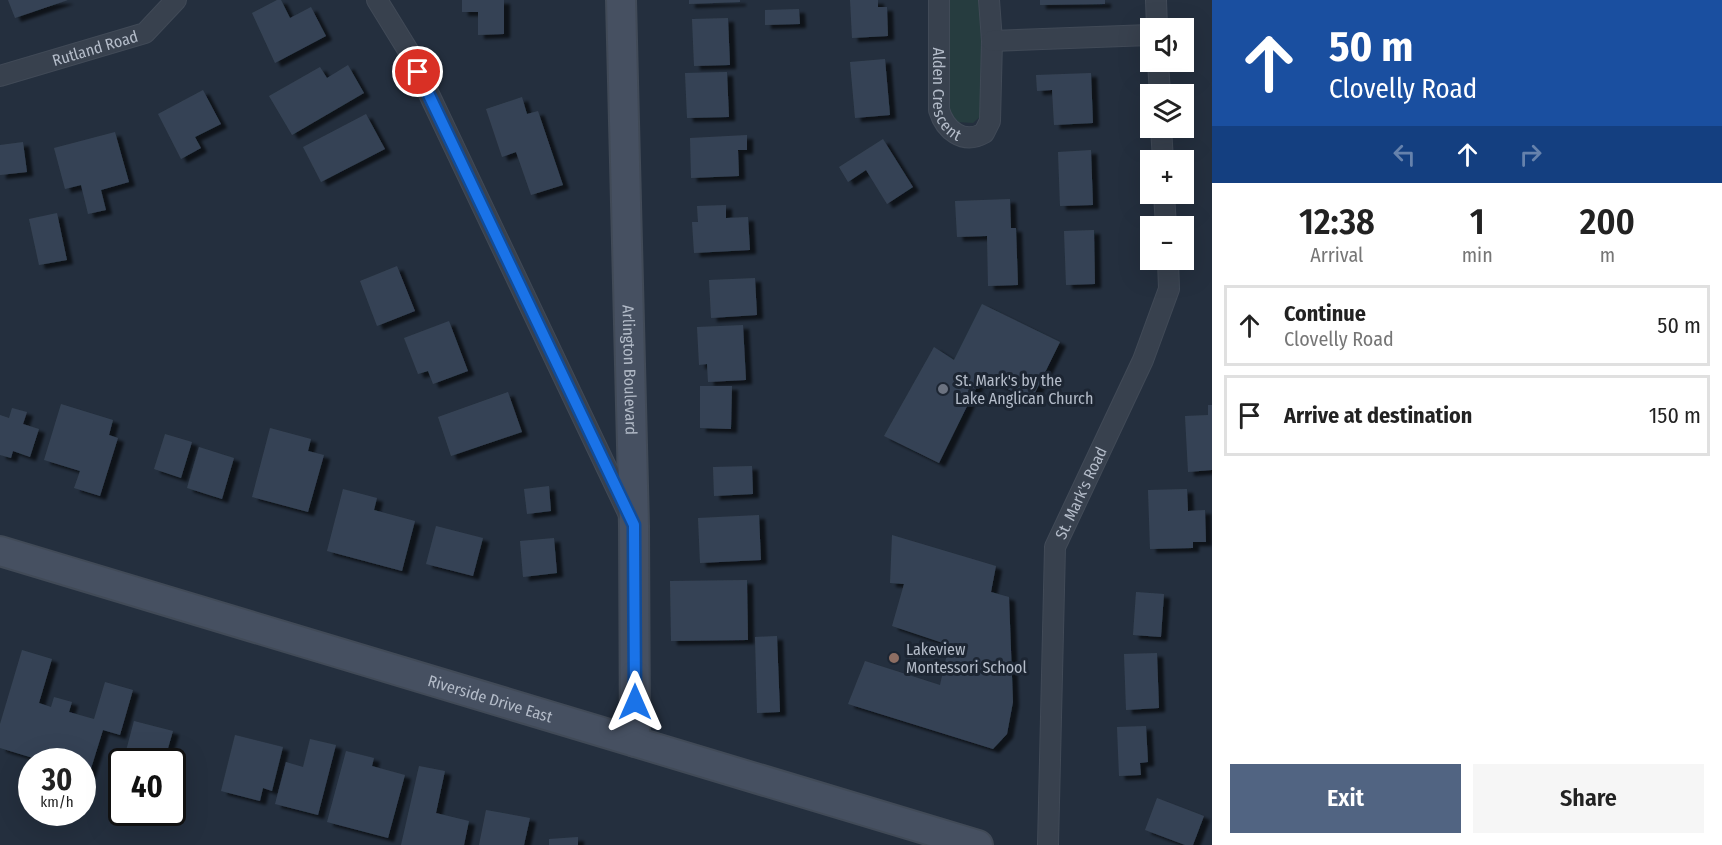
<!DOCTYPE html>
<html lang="en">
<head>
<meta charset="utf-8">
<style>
	:root { --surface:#fff; --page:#f6f6f6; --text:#222; --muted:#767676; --line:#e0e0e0; --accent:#516482 }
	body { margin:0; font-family:"Fira Sans Condensed",sans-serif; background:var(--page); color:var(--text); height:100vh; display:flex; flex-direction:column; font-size:22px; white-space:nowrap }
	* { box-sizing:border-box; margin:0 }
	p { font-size:20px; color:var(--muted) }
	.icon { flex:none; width:33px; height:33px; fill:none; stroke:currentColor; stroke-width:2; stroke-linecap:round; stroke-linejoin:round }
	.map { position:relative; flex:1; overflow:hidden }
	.details { display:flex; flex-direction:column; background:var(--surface); width:510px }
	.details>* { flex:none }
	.hud { background:#1a4fa0; color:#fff; overflow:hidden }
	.buttons { position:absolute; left:1140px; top:18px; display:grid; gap:12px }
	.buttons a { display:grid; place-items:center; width:54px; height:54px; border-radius:0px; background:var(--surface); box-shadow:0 6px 24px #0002; font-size:30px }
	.speed { position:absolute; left:18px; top:748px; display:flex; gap:12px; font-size:30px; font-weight:700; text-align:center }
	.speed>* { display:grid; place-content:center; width:78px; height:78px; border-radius:50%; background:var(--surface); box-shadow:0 6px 24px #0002; line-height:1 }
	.speed small { font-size:15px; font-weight:400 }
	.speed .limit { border:3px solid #111; border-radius:9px; background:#fff; color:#111 }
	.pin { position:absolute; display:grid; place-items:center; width:51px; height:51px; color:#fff; margin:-26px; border:3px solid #fff; border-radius:50%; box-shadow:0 2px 6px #0007 }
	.me { position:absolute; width:66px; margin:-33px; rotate:0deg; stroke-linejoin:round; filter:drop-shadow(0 0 4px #0008) }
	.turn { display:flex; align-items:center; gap:21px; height:126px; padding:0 18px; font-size:27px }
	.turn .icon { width:78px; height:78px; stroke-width:2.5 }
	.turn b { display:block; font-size:42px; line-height:51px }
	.lanes { display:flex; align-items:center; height:57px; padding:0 18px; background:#0003; justify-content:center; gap:30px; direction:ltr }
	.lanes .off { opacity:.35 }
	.eta { display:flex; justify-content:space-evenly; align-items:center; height:102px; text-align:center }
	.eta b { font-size:36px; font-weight:600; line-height:42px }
	.primary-button { display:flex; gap:12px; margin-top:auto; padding:12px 18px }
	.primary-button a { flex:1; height:69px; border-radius:0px; background:var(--accent); color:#fff; font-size:24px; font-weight:600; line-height:69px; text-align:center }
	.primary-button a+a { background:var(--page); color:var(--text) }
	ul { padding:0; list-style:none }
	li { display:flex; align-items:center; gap:18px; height:81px; margin:0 12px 9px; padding:0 6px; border:3px solid var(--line); border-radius:0px }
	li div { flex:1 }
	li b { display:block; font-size:22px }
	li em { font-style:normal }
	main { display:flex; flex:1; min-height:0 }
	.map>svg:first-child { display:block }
</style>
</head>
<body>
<main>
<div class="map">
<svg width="1212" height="845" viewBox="0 0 1212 845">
	<defs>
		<filter id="shadow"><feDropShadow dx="6" dy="4" stdDeviation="1.5" flood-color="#0009"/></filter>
	</defs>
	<rect width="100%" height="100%" fill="#242f3e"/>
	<path fill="#263c3f" d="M946,0H980L983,106L982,115L973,123L956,122L947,108Z"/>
	<g fill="#364354" filter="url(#shadow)">
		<path d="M8,0H68L15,18Z"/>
		<path d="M277,0H281L290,18L311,7L326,36L275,63L252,13Z"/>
		<path d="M462,0H504V34L478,35V12H462Z"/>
		<path d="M689,0H740V2L689,4Z"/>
		<path d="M850,0H878V7H887L888,36L852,38Z"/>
		<path d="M1040,0H1105V4L1040,5Z"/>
		<path d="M799,9L800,24L765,25V10Z"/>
		<path d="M728,18L730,65L694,66L692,19Z"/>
		<path d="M885,59L890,115L855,118L850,62Z"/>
		<path d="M348,65L364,93L292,135L269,96L320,67L327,78Z"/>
		<path d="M727,72L729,117L687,118L685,73Z"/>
		<path d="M1091,73L1093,123L1054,125L1052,90L1037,91L1036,75Z"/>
		<path d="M203,90L221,124L195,137L201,148L181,159L158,114Z"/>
		<path d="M522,97L527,114L538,111L563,185L531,195L516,152L502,157L486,109Z"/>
		<path d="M366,114L385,149L321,182L303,147Z"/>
		<path d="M115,132L129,182L101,190L106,210L88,214L81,185L65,189L54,148Z"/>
		<path d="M747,135V150H738L739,176L691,178L690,138Z"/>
		<path d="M883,139L913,187L887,204L866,170L848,182L839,167Z"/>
		<path d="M23,142L27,172L0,175V145Z"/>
		<path d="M1091,150L1093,205L1060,206L1058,152Z"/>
		<path d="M1010,199L1011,228H1016L1018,285L988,286L987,236L957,237L955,201Z"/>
		<path d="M726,205V218L748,217L750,250L694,253L692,222H698L697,206Z"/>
		<path d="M57,213L67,260L39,265L29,219Z"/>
		<path d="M1094,230L1095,284L1066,285L1064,231Z"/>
		<path d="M397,266L415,311L377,326L360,281Z"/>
		<path d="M755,278L757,315L711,318L709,280Z"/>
		<path d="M982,304L1060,342L1031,401L982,376L939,463L884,436L934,347L954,360Z"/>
		<path d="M449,321L468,371L433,384L428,371L418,374L404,338Z"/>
		<path d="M743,325L746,380L708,382L707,364L699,365L697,327Z"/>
		<path d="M700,386H732L731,429L700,428Z"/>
		<path d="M508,392L522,432L451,456L438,417Z"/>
		<path d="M61,404L113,420L109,435L118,438L100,496L74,488L80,471L44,460Z"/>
		<path d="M1208,405H1212V470L1188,472L1185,416L1208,415Z"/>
		<path d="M12,408L27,412L23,424L39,429L30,457L13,451L11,458L0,455V415L9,418Z"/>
		<path d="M270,428L311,439L308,451L324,455L308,512L252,497Z"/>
		<path d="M165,434L192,442L181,478L154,469Z"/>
		<path d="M199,447L234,458L222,499L187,488Z"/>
		<path d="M752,466L753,494L714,496L713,467Z"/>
		<path d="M549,486L551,511L527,514L524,489Z"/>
		<path d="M343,489L377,498L374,510L415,521L402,571L327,551Z"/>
		<path d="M1187,489L1188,511L1205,510L1206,542H1193V548L1150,549L1148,490Z"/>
		<path d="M759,515L761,560L700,563L698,518Z"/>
		<path d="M436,526L483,538L473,576L426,564Z"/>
		<path d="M892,535L996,566L991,592L1009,597L1013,702L1007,734L993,749L848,704L865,661L940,685L949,645L892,626L904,584L890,583Z"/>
		<path d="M554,538L557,573L523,577L520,541Z"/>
		<path d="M747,580L748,640L671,641L670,581Z"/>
		<path d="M1136,592L1164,594L1161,637L1133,635Z"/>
		<path d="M777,636L780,712L757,713L755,637Z"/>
		<path d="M22,650L52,659L39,703L51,707L54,697L72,702L69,712L94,719L105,682L133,690L120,735L103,730L89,775L82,773V762H46L0,748V724Z"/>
		<path d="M1157,653L1159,708L1126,710L1124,654Z"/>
		<path d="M134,721L173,731L164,762H123Z"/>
		<path d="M1146,726L1148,762L1140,763L1141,775L1119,776L1117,727Z"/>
		<path d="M235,735L283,747L272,791L263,788L260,801L221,791Z"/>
		<path d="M310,739L336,745L318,815L275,804L286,762L303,767Z"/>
		<path d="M346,751L374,758L372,766L405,775L388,838L327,822Z"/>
		<path d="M419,766L445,771L436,813L469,821L464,845H401Z"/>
		<path d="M1157,798L1204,816L1193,845H1185L1145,830Z"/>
		<path d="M486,810L530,818L524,845H479Z"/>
		<path d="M578,837V845H549V839Z"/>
	</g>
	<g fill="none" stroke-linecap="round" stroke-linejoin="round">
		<defs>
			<g id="street">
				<path d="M377,0L409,52L630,517"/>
				<path id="s1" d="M939,0V110C945,130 963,145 984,133L990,121L992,41L989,0"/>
				<path d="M1156,0L1157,28"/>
				<path d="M992,41L1150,35"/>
				<path d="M1158,62L1160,94"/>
				<path id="s2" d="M0,76L145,33L176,0"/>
				<path d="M1161,128L1163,160"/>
				<path d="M1164,194L1166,226"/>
				<path id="s3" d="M1048,845L1055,547L1143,360L1169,289L1168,260"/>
			</g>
			<g id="secondary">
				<path id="s4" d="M621,0L634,526L635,742"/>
				<path id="s5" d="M0,551L978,845"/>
			</g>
		</defs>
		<use href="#street" stroke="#414a57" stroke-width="22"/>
		<use href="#secondary" stroke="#414a57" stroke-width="32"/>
		<use href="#street" stroke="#38414e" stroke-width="20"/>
		<use href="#secondary" stroke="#465061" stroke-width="28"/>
	</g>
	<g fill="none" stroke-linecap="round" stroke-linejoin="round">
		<defs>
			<path id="route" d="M418,72L634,525L635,702"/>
		</defs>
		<use href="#route" stroke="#114b97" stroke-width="15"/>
		<use href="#route" stroke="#1a73e8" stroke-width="10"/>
	</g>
	<circle fill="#6b7280" stroke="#1d2633" stroke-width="2" cx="943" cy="389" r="6"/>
	<circle fill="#8d6e63" stroke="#1d2633" stroke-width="2" cx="894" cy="658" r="6"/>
	<g text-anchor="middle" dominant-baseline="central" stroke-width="6" stroke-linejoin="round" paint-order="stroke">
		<g font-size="16" fill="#b4bcc9" stroke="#1d2633">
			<text stroke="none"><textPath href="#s2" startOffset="99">Rutland Road</textPath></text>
			<text stroke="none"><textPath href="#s1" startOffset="96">Alden Crescent</textPath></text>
			<text stroke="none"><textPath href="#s4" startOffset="370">Arlington Boulevard</textPath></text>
			<text stroke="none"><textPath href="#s3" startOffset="358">St. Mark's Road</textPath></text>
			<text stroke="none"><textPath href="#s5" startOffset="512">Riverside Drive East</textPath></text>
		</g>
		<g font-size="16" fill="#b4bcc9" stroke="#1d2633" text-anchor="start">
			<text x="955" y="380">St. Mark's by the<tspan x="955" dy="18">Lake Anglican Church</tspan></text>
			<text x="906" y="649">Lakeview<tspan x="906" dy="18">Montessori School</tspan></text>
		</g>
	</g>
</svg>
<div class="buttons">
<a><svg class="icon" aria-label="sound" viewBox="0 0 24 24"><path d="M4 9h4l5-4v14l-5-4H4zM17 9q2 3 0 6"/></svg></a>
<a><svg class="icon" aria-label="layers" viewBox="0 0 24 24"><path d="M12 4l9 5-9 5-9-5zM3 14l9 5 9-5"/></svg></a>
<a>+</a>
<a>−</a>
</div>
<div class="speed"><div>30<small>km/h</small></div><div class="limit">40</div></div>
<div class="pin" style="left:418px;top:72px;background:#d93025"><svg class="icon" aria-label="arrive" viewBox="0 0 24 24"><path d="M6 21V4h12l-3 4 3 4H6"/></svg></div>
<svg class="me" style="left:635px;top:702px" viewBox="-20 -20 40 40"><path d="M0-17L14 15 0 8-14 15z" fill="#1a73e8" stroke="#fff" stroke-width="4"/></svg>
</div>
<section class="details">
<div class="hud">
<div class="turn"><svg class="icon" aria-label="ahead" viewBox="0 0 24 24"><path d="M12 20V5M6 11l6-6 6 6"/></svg><div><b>50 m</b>Clovelly Road</div></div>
<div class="lanes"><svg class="icon off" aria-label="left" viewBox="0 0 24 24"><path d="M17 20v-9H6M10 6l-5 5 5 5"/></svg><svg class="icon" aria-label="ahead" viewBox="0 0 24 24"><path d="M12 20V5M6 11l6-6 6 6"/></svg><svg class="icon off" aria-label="right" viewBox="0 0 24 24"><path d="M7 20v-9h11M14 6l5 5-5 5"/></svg></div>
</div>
<div class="eta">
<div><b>12:38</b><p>Arrival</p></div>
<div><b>1</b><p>min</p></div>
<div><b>200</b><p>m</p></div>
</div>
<ul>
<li><svg class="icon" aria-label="ahead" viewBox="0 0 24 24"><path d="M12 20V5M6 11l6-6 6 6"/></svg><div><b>Continue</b><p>Clovelly Road</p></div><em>50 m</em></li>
<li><svg class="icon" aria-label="arrive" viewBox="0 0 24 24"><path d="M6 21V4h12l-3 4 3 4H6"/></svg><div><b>Arrive at destination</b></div><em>150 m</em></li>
</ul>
<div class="primary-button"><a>Exit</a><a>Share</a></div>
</section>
</main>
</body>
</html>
